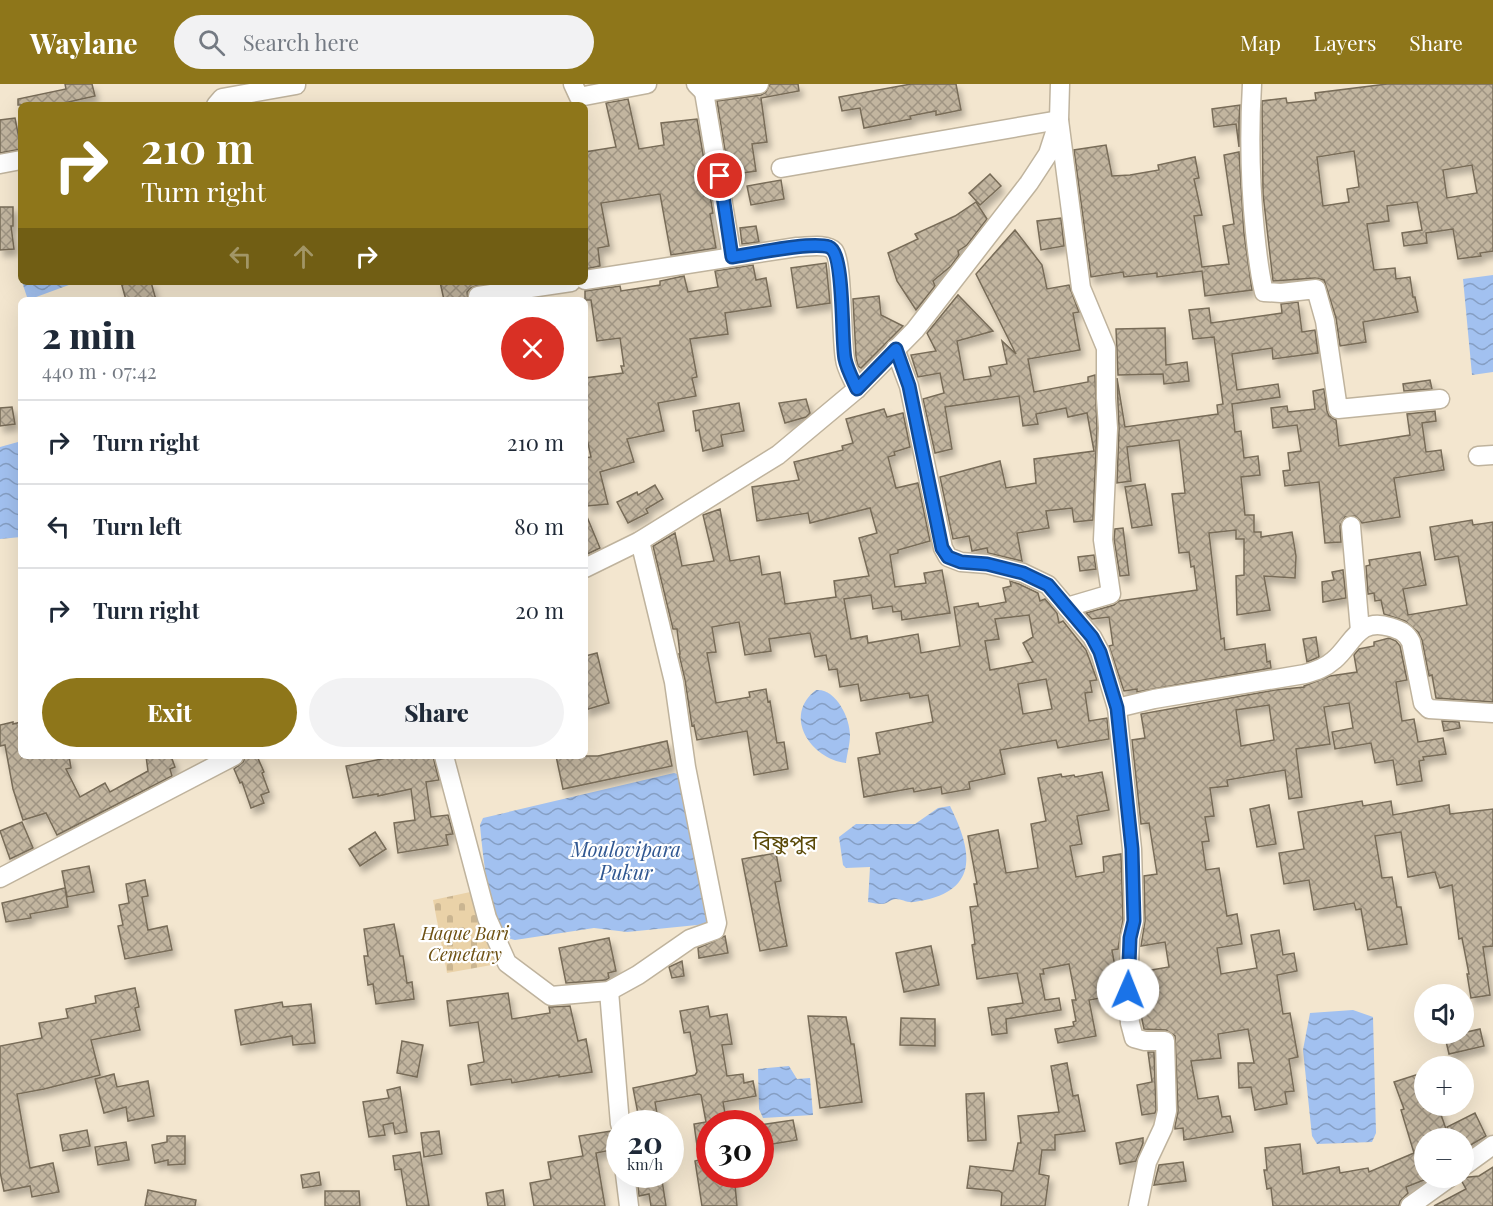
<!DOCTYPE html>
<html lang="en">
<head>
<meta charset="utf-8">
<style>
	:root { --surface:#fff; --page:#f2f2f3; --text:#1f2937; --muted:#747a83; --line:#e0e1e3; --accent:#8e761a }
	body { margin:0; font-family:"Playfair Display","Noto Sans Bengali",serif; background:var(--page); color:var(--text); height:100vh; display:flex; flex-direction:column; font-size:22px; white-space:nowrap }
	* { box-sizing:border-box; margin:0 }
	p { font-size:20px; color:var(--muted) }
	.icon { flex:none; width:33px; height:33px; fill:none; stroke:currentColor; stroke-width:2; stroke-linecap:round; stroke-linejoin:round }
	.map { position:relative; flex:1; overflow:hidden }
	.sheet { position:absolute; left:18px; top:213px; width:570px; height:462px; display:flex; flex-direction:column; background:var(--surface); border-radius:9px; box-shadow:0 6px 24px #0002 }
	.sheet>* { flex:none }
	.banner { position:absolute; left:18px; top:18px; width:570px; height:183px; border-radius:9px; box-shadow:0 6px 24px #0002; background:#8e761a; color:#fff; overflow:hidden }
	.buttons { position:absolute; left:1414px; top:900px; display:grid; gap:12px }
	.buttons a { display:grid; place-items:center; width:60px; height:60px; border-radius:50%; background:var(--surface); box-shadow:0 6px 24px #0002; font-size:30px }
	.speed { position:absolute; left:606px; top:1026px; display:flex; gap:12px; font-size:30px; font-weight:700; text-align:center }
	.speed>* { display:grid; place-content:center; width:78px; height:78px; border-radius:50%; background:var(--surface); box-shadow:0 6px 24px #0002; line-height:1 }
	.speed small { font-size:15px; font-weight:400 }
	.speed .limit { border:9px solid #d22; background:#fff; color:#111 }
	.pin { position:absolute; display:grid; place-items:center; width:51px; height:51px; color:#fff; margin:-26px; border:3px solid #fff; border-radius:50%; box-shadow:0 2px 6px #0007 }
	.me { position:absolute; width:66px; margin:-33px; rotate:1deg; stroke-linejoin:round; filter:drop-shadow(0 0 4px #0008) }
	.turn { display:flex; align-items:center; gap:21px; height:126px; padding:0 24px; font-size:27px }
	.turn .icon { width:78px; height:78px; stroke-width:2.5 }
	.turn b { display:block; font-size:42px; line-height:51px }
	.lanes { display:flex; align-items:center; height:57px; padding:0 24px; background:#0003; justify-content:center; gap:30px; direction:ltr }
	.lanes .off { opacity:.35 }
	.round { display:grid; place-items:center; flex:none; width:63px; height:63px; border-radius:32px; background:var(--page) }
	.head { display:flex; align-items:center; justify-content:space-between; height:102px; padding:0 24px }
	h1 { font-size:36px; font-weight:800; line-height:45px }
	.button { display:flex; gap:12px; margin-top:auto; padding:12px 24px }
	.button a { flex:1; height:69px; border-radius:36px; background:var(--accent); color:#fff; font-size:24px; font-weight:800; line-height:69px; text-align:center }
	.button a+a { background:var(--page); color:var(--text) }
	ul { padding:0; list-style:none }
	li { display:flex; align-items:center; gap:18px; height:84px; padding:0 24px; border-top:2px solid var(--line) }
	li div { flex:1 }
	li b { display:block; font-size:22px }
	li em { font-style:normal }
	header { display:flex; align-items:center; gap:36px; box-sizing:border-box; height:84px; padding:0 30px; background:var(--accent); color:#fff }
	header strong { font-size:28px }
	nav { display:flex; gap:33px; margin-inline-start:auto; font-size:21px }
	.search { width:420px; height:54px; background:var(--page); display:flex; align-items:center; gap:15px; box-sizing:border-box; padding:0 21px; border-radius:33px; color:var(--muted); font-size:22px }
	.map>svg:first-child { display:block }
</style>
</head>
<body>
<header>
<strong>Waylane</strong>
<div class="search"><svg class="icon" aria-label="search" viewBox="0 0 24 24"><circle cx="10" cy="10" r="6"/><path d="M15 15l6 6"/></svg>Search here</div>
<nav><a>Map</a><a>Layers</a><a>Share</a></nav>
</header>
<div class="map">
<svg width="1493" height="1122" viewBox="0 0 1493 1122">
	<defs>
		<pattern id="cemetery-stones" width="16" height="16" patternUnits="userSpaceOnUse" patternTransform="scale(1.5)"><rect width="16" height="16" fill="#ead2a8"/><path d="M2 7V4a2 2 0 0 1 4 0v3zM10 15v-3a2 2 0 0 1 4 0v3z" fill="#cab591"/></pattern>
		<pattern id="water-waves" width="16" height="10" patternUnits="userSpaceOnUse" patternTransform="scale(1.5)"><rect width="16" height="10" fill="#a2c1f0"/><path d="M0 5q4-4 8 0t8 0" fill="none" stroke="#859ec3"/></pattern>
		<pattern id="building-cross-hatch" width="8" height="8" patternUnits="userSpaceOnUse" patternTransform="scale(1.5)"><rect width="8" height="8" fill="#c2b59f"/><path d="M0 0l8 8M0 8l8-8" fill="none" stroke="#9f9482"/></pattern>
		<filter id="shadow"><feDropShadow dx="3.5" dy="6" stdDeviation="3" flood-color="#0004"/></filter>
	</defs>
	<rect width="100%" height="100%" fill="#f3e6cf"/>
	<path fill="url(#cemetery-stones)" d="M475,807L497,880L447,889L433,816Z"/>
	<g fill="url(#water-waves)">
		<path d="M1493,191V288L1472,291L1463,195Z"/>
		<path d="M22,198H77L28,216Z"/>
		<path d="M18,358H21V453L0,455V363Z"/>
		<path d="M816,606C836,604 850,634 850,651C850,660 847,670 846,679C811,675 782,632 816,606Z"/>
		<path d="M674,689L681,691L712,833L707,840L627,848L594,844L515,856C509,855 506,853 502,849C489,832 482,764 480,741L483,734Z"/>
		<path d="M950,722C974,770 979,809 914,818C907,819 902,815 896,815C891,815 887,820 882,820C878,820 873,819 868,818L870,783L846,784L843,781L839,753L856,740H915L938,724Z"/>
		<path d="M1353,926L1373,933L1376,1049L1372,1058L1317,1060L1312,1052L1303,966L1310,929Z"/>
		<path d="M789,982L797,995L810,994L813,1031L763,1034L759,1025L758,985Z"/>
	</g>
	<g fill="url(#building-cross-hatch)" stroke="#786c58" stroke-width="1.5" fill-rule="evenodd" filter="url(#shadow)">
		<path d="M65,0H92L95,12L64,19L65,21H18V15L66,5Z"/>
		<path d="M770,0H798L799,7L761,14L767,58L752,60L756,87L729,91L717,17L761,11L766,8Z"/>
		<path d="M911,0H956L961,26L936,31V27L910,32L911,35L864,44L860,24L842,27L839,13Z"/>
		<path d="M1387,0H1493V167L1480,169L1481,172L1458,175L1453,145L1426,149L1427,159L1404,162L1402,149L1422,146L1417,118L1387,122L1389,137L1367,140L1374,186L1395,184L1396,195L1410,193L1413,213H1415L1418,228L1363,238L1366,258L1340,262L1336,234L1324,196L1315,194L1273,197L1263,110L1262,17L1286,14L1287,19L1316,16L1315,9ZM1354,67L1359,103L1347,105L1349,118L1323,122L1317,73ZM1472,81L1477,109L1447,114L1443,86Z"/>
		<path d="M628,15L639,65L664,61L661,39L697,35L713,129L710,130L716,164L671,171L660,110L601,119L609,162L598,164L600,182L585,185V68L616,63L606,19Z"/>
		<path d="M1240,21L1239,37V63L1236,40L1214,43L1212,25Z"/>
		<path d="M15,34L21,65L0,69V36Z"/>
		<path d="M1106,61L1112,92L1130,91L1159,86L1158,81L1195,73L1199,94L1194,95L1202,131L1194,132L1202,183L1229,180L1223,142L1234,140L1224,71L1239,68L1244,149L1252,206L1205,212L1202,187L1157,193V189L1124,193L1123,188L1091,193L1074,66Z"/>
		<path d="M990,90L1001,102L980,121L969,109Z"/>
		<path d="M781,96L784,115L751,121L747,102Z"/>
		<path d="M976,118L987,135L967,161L958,167L959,171L951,182L933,197L935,202L916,226L897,197L888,169L918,155L915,150L955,132Z"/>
		<path d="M0,123H13V142H11L14,165L0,166Z"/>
		<path d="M1061,134L1064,162L1041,166L1037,137Z"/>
		<path d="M756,142L759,158L742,160L740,144Z"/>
		<path d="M1015,146L1042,181L1047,205L1069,201L1079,228L1073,229L1080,266L1028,275L1034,308L1088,298V293L1095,291L1097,344L1093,436L1074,438L1072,424L1046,427L1049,444L1017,449L1022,477L988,469L987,464L972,467L969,452L953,455L940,393L1000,377L1006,404L1036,399L1034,375L1094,367L1087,329L1068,333L1066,324L1036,330L1038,340L1023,342L1019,312L945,323L952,365L935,369L923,315L944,309L940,289L918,293L911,271L936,267L927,249L958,211L993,247L957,257L964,296L991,292L989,283L1007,280L1002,257L1016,270L976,190Z"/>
		<path d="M826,179L830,219L797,224L791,184Z"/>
		<path d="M753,181L756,196L766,194L771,222L725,229L728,250L690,255L697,293L692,294L696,312L658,319L664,347L627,355L634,378L600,388L608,420L587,422L585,374L591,373L585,346V294L623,289L621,282H624L620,254L597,257L591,216H585V207L620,202L621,207L660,201V197L684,192L688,208L718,203L715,187Z"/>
		<path d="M121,198H151L156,216H126Z"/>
		<path d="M440,198H481V200L471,204L467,208L468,216H444Z"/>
		<path d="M879,212L881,231L903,242L861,284L858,282L856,273L853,215Z"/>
		<path d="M1298,218L1302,248L1315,246L1318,269L1273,275L1272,264L1232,270L1237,306L1278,300L1280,313L1232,320L1235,348L1241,347L1244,374L1258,372L1260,391L1241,393L1245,431H1254V448H1261V453L1292,448L1296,472L1295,494L1264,492L1270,526L1237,531L1236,492L1244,491V455H1236V446L1209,449L1221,555L1224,554L1225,566L1265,560L1267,578L1270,577L1271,584L1137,608V605L1124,607L1109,562L1113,561L1109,533L1092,535L1086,529L1114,521L1119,517L1197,506L1194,482L1191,483L1189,468L1179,469L1172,410L1185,409L1179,356L1127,363L1131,397L1117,399L1119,345L1117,294L1125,343L1218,330L1217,321L1223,320L1214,253L1193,255L1189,226L1209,224L1211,239L1282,229L1281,220Z"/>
		<path d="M1165,244L1166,281L1187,278L1189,297L1164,300L1163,290L1118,291L1116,245Z"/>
		<path d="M1430,296L1432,305L1404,307L1403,300Z"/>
		<path d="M1324,305L1327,327L1329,332L1336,336L1339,362L1410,351L1407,330L1435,327L1436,337L1422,339L1426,368L1441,366L1444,386L1394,394L1400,433L1362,439L1355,432L1345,433L1340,442L1341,458L1325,459L1319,398L1285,402L1283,387L1290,386L1288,369L1301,367L1297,341L1273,344L1271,324L1287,322L1288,328L1315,325L1313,307Z"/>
		<path d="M806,315L810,329L806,333L785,339L779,319Z"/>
		<path d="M739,319L744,347L721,351L723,362L703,367L699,346L696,347L693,327Z"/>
		<path d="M12,323L15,340L0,342V324Z"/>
		<path d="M884,325L887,333L903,329L910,363L894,368L895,371L888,373L896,404L918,399L930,457L898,466V469L890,471L895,503L926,499L924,489L942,486L950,529L902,536L901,527L893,528L892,522L873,525L871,511L844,515L851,555L867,552L868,559L918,550L921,569L960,562L954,523L978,519L979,523L1006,518L1003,504L1011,502L1010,497L1019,500L1038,509L1040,517L1045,515L1057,529L1059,539L1063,537L1086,566L1097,596L1090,597L1092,608L1085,609L1089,637L1107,634L1109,655L1058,664L1056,656L1000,666L1005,690L969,698L970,705L942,710L941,703L914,708L913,704L864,713L858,674L880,670L876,649L933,638L928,611L910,614L909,609L861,617L858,600L840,603L837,585L829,586L826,571L815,573L810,549L769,555L771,567L745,571L739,538L712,543L716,568L707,569L716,619L750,613L749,608L766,605L768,618L770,617L777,659L784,658L788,685L754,691L747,647L697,656L694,641L692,642L685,596L679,570H680L677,545H673L653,462L675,449L682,482L714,477L703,431L720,425L730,477L759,472L762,491L780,488L785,520L836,513L834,497L869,492L859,454L877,449L870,424L810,439L808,429L757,437L752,403L799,396L794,378L843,366L842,362L853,359L846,335ZM1029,531L1033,553L1023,559L1033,578L990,586L985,557L999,555L995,535ZM1046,595L1052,625L1023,630L1018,600Z"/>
		<path d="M1145,400L1152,441L1132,444L1125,403Z"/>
		<path d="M655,401L663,415L646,425L648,429L628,439L617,418L637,408L638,411Z"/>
		<path d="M585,428L600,464L585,471Z"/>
		<path d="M1472,436L1473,441L1493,438V618L1436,614L1432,591L1429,592L1422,556L1418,548L1405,537L1384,530L1381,516L1375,517L1374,509L1368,510L1366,482L1370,481L1369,476L1420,468L1426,501L1403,505L1408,531L1467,521L1458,472L1435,476L1430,443Z"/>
		<path d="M1123,444L1129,491L1120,492L1114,455L1115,445Z"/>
		<path d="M1094,471L1096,485L1080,487L1078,473Z"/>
		<path d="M1343,486L1346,514L1323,518L1322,498L1334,496L1332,488Z"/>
		<path d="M1316,553L1319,573L1307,578L1303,555Z"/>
		<path d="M1389,554L1396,557L1400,562L1407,596L1396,598L1402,637L1414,635L1418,658L1443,654L1446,670L1423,673L1424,676L1419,677L1422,697L1397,701L1393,676L1375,679L1371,659L1335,665L1332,648L1353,644L1349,619L1324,623L1330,660L1296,665L1302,713L1289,715L1285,686L1227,696L1228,702L1210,704L1214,732L1205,733L1209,757L1202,758L1206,786L1219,784L1227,832L1237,830L1242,860L1217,864L1221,890L1257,884L1251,851L1279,846L1283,871L1294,869L1297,887L1277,891L1283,930L1290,929L1298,973L1289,975L1294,1007L1285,1008L1287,1020L1255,1026L1251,1003L1239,1004L1238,979H1254L1248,945L1218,950L1221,974L1191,977L1198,1015L1218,1012L1222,1033L1230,1032L1233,1048L1184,1056L1183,1044L1175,1045V1042L1178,1027L1175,952L1166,946L1144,945L1140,926V888L1169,883L1165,858L1141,862L1145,837L1144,792L1157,790L1149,739L1141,740L1132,656L1145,654L1141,630L1275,606L1304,603V602L1330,592L1357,588L1354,571L1359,565L1374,562V558ZM1269,621L1274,656L1241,662L1236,626Z"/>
		<path d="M597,569L609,619L585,626V572Z"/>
		<path d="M1442,637L1459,638L1460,644L1444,647Z"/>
		<path d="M13,638V640L21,638V672H69L71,684L66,685L80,713L105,699L110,708L148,687L146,672H171L175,683L170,685L172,692L57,751L46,729L23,736L13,705L5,661L0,662V641Z"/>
		<path d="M667,657L672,682L563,705L556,672H598Z"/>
		<path d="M245,672H257L264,688L262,689L269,708L261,711L264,719L251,724L242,698L240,699L234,685L243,678Z"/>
		<path d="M387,672H433L439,696L426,698L431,733L448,731L453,750L446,751L448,761L398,769L394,739L415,736L411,705L378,712V710L353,714L346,682L387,674Z"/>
		<path d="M1102,688L1109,726L1077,732L1082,760L1070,762L1076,793L1104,788L1103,773L1121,770L1123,836L1118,865L1112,866L1117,894L1109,896L1112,912L1089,916L1096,952L1058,959L1055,945L1074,942L1073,938L1076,937L1072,916H1076L1069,880L1043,885L1044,890H1040L1045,916L1059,914L1061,926L1006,935L1007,949L992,951L988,924L1023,919L1017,889L977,895L972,861L975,860L970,823L978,822L974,800H977L968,752L998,746L1006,789L1038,784L1031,740L1046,737L1038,694L1061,690L1062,693L1074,691L1075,693Z"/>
		<path d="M1362,717L1363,722L1391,717L1393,731L1449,721L1450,730L1493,725V862L1483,863L1490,911L1471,914L1467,890H1469L1462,854L1459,855L1452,801L1440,804L1435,788L1408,793L1401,748L1375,752L1382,794L1392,793L1397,823H1401L1407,860L1368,866L1361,825L1356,826L1354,819L1314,826L1309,796L1284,800L1279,769L1304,765L1298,728Z"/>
		<path d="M1269,721L1276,760L1257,763L1250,725Z"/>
		<path d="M22,738L33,764L10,775L0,747Z"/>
		<path d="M375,748L386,765L360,782L349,765Z"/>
		<path d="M776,769L781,797L775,798L787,862L760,867L742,775Z"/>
		<path d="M89,782L94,808L67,813L62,787Z"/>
		<path d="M145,796L148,812L142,813L148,846L167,842L172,866L125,875L118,842L123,841L119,821L129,819L126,800Z"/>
		<path d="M65,804L68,823L30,830L31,834L6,838L2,819Z"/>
		<path d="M394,840L400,872H403L407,899L412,898L414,915L376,920L373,900L368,901L364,872H368L364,845Z"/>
		<path d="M725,852L728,869L699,874L698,864Z"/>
		<path d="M609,854L616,887L608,889L609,894L606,896L566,899L559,864Z"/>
		<path d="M931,862L939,901L904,908L896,869Z"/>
		<path d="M682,877L684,892L672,894L669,883Z"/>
		<path d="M135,904L139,923L135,924L140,946L91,956L100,991L44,1005L17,1010L30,1084L53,1079L59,1108L32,1113L30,1102L4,1107L0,1088V962L42,954L39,939L68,934L66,925L96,919L95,912Z"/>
		<path d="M508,909L512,935L550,929L549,923L570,922L578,957L586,955L592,988L559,993V991L512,999L511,995L471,1001L468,981L484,978L478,938L450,942L447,917Z"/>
		<path d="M282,918L283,923L311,920L315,959L293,961L292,952L241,961L235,926Z"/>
		<path d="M708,922L710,933L727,930L732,960L722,961L727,992L743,990L744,999L753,997L756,1012L723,1018L727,1040H710V1090H734L737,1122H702L695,1077L699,1076L694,1040L706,1038L701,1011L699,1010L655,1018L659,1040H640L633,1004L695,991L697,988L690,948L684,949L680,927Z"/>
		<path d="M808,932L846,933L851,960H854L862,1018L820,1024Z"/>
		<path d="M901,934L935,935V962L900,961Z"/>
		<path d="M1480,945L1484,962L1449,970L1445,953Z"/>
		<path d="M402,957L423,961L417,993L397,989Z"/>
		<path d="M1148,968H1154L1156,1026L1155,1029L1142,1031L1137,1001L1152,998Z"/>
		<path d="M1067,979L1073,1012L1078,1011L1085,1047L1055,1051V1066H1042L1039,1090L1049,1092L1045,1122H1001L1002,1109L999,1107L967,1104L970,1082L1013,1087L1018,1059H1021L1018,1032L1059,1028L1051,982Z"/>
		<path d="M1425,988V1022H1438L1446,1045L1425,1052V1094H1429L1406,1103L1408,1109L1400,1117L1399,1122H1273L1271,1104L1267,1105L1264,1086H1267L1265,1064L1300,1060L1303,1090L1339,1083L1340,1089L1368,1084L1369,1088L1414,1069L1401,1026L1404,1025L1394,998Z"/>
		<path d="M114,990L117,1003L148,997L154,1032L128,1037L126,1023L104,1029L95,995Z"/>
		<path d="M400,1003L407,1048L395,1050L393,1039L383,1041L385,1051L369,1053L363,1018L389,1014L387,1006Z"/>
		<path d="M984,1009L986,1056L968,1057L966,1010Z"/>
		<path d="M1475,1029L1486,1052L1464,1065V1054H1453L1447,1043Z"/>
		<path d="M793,1036L797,1056L760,1062V1041Z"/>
		<path d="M87,1046L90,1062L63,1067L60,1051Z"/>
		<path d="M439,1047L442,1070L424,1073L421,1049Z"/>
		<path d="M611,1047L613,1049L616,1065L596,1069L605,1122H534L530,1099L551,1095L548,1078L583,1072L579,1052Z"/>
		<path d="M167,1052H185V1080L168,1081V1076L155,1079L152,1061L167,1058Z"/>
		<path d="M1143,1054V1059L1136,1077L1120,1080L1116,1059Z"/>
		<path d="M126,1058L129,1076L98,1081L95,1063Z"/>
		<path d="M420,1068L429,1122H407L401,1085L395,1086L393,1072Z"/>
		<path d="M1183,1078L1186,1097L1154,1101L1159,1081Z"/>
		<path d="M1493,1083V1122H1434L1466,1105L1460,1094L1479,1092Z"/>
		<path d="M319,1088L321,1101L303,1104L301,1091Z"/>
		<path d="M650,1090H661L666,1122H651L649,1110L639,1112L637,1093Z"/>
		<path d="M148,1106L196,1116L195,1122H145Z"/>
		<path d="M503,1106L505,1122H488L486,1109Z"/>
		<path d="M325,1107H359L360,1122H325Z"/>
	</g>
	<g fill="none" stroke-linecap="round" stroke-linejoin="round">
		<defs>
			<g id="minor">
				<path d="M573,0L579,13L647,0"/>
				<path d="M696,0L704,8L759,0"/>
				<path d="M1252,0C1249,50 1250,98 1255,148C1257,168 1259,188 1264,208L1281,209L1316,205L1325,237L1338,325L1440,315"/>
				<path d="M704,8L732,173"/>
				<path d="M216,21L222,14L296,1"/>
				<path d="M0,80L21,76"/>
				<path d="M781,84L1059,36L1081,204L1106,264V314L1108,344L1103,456L1111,510L1067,523"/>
				<path d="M585,196L797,163C807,163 827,159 834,167C843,178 841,254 845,275C846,285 853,295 857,305"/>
				<path d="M478,212L571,198"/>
				<path d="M895,265L909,302L943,464L948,473L961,478L987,480L1023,489L1048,501L1092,553L1100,568L1117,624L1132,765L1134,837L1130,854L1128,907L1130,939L1134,954L1145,957H1165L1167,1027L1163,1044L1147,1078L1138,1122"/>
				<path d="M1478,372L1493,371"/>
				<path d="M1351,442L1360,547"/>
				<path d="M585,484L640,457L778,371L857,305L915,246L1029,99L1048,70L1059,36L1060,0"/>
				<path d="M1117,624L1154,615L1305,590C1316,587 1325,584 1334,576C1353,560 1358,533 1390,543C1400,546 1406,548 1411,558L1423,619L1429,625L1493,629"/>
				<path d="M444,672L487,834L507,879L551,912L609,907L638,891L690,855L715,846L717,839L686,683L674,598L640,457"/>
				<path d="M0,794L234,672"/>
				<path d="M609,907L620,1040"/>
				<path d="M1464,1082L1493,1061"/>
				<path d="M625,1090L629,1122"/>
				<path d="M1410,1122L1449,1094"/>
			</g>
		</defs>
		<use href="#minor" stroke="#bfb39d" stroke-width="21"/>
		<use href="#minor" stroke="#fff" stroke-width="18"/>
	</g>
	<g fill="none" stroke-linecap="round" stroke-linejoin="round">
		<defs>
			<path id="route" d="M720,92L732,173C753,170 811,157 829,163C845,169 841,256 845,275C847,285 853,296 857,305L896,265L909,302L942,464L948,473L961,478L987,480L1023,489L1048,501L1092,553L1100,568L1117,624L1132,765L1134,837L1130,854L1128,906"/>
		</defs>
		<use href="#route" stroke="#114b97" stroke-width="15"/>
		<use href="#route" stroke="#1a73e8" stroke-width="10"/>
	</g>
	<g text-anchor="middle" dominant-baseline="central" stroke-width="4.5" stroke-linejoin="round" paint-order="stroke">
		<g font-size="18" font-style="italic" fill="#6d5012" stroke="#fff">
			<text x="465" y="849">Haque Bari<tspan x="465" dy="21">Cemetary</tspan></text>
		</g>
		<g font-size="20" font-style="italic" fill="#305791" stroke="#fff">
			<text x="626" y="764">Moulovipara<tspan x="626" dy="23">Pukur</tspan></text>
		</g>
		<g font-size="21" fill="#5a4908" stroke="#fff">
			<text x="785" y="757">বিষ্ণুপুর</text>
		</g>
	</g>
</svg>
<div class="buttons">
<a><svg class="icon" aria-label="sound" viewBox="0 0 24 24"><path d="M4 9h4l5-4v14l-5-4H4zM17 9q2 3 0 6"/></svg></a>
<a>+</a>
<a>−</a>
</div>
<div class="speed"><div>20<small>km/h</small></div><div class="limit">30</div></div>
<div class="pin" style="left:720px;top:92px;background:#d93025"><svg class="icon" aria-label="arrive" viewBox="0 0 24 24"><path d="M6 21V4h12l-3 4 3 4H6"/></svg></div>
<svg class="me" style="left:1128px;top:906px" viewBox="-20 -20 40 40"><circle r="19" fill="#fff"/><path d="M0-13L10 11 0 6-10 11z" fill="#1a73e8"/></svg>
<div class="banner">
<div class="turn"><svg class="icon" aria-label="right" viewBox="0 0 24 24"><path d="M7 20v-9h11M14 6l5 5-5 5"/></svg><div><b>210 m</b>Turn right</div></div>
<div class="lanes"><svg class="icon off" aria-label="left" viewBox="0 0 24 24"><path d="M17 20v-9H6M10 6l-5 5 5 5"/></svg><svg class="icon off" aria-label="ahead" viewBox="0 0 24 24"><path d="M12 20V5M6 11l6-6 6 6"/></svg><svg class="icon" aria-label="right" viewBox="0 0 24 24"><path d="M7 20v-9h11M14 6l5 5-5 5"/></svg></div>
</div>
<section class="sheet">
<div class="head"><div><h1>2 min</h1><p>440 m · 07:42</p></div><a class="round" style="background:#d93025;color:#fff"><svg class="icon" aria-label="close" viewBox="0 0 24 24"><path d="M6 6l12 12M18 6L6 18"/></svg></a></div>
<ul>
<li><svg class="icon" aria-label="right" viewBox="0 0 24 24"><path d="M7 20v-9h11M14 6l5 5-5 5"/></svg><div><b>Turn right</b></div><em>210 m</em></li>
<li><svg class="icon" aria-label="left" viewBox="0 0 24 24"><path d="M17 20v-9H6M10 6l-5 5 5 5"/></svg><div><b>Turn left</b></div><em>80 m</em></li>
<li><svg class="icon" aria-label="right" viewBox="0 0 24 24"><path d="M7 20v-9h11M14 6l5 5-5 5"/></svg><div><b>Turn right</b></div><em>20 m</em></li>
</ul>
<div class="button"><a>Exit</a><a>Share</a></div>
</section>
</div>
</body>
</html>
